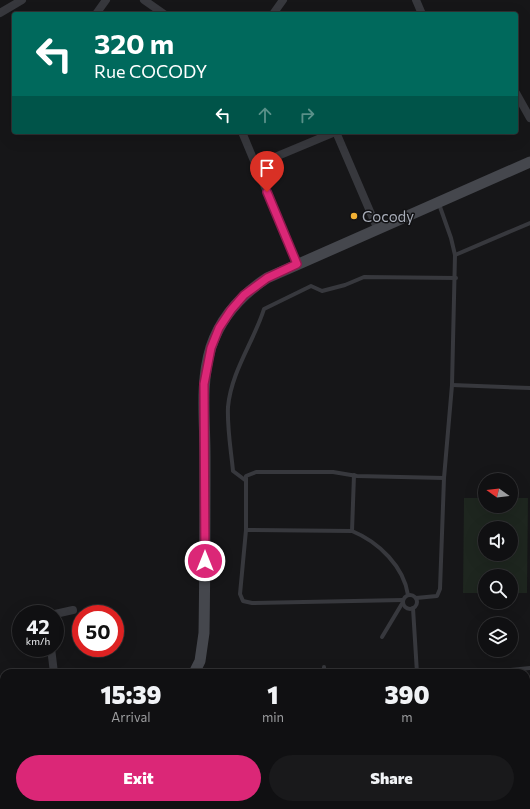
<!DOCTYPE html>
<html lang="en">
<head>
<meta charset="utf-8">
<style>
	:root { --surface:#101012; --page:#19191b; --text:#f1f3f6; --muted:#9c9d9f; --line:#303032; --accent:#db2777 }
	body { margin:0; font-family:Commissioner,sans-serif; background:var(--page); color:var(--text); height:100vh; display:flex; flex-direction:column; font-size:15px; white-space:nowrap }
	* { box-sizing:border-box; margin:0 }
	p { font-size:13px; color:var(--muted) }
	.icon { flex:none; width:22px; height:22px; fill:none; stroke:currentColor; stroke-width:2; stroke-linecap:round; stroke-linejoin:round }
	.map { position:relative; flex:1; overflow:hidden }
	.side { position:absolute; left:0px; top:669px; width:530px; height:140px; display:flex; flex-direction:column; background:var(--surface); border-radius:12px 12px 0 0; box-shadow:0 4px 16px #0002,0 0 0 1px var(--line) }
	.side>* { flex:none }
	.banner { position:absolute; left:12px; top:12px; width:506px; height:122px; border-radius:4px; box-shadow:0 4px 16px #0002,0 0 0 1px var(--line); background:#00695c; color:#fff; overflow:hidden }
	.needle { width:26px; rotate:284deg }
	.controls { position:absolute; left:478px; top:473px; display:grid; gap:8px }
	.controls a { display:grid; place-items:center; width:40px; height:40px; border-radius:50%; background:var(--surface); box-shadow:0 4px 16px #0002,0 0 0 1px var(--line); font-size:20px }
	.speed { position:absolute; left:12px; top:605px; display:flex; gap:8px; font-size:20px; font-weight:700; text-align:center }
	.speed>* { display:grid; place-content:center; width:52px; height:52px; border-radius:50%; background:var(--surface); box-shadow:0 4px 16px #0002,0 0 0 1px var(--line); line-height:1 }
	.speed small { font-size:10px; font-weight:400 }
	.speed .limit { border:6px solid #d22; background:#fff; color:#111 }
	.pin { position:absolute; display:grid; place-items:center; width:34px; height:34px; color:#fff; margin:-41px -17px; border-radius:50% 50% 50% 0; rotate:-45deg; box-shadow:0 0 4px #0007 }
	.pin .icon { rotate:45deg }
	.me { position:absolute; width:44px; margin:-22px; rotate:0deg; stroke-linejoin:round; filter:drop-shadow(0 0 3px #0008) }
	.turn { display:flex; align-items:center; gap:14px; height:84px; padding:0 16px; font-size:18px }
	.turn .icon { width:52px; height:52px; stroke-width:2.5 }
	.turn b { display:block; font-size:28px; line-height:34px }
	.lanes { display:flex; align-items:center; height:38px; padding:0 16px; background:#0003; justify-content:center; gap:20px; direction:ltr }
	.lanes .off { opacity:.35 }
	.eta { display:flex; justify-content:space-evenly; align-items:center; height:68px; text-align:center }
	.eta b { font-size:24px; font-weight:800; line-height:28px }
	.primary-button { display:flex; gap:8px; margin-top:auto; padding:8px 16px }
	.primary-button a { flex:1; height:46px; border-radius:24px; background:var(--accent); color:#fff; font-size:16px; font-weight:800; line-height:46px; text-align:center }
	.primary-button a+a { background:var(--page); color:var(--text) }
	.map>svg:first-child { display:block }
</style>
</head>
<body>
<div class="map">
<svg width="530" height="809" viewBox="0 0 530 809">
	<rect width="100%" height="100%" fill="#161618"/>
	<path fill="#1e261f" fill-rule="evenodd" d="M464,498H485V506H511V498H528L527,593H511V576H485V593H463ZM485,528H511V554H485Z"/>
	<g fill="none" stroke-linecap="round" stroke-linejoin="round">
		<path stroke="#3d3f44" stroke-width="1.5" stroke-dasharray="2 3" stroke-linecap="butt" d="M46,805L47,809"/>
		<g stroke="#37383d" stroke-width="4">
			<path d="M455,255L530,223"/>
			<path d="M452,385L530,388"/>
			<path d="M354,475L352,531C379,542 404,567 408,595"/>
			<path d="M245,480L233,471C231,450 227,428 228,407C231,372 254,341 264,309L311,286L322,291L345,285L364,277L456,278"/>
			<path d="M246,530L352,531"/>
			<circle cx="410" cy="602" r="7"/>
			<path d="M416,598L437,596L440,589L444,478L452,385L455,255L451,238L439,204"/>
			<path d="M403,600L252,603L243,601L240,594L246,530V476L256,472H333L357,476L444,478"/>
			<path d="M413,608L417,673"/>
			<path d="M382,637L403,602"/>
			<path d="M324,673V667"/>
			<path d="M482,673L530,668"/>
			<path d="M331,805L332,809"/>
			<path d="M460,805L461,809"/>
		</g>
		<g stroke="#37383d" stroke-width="8">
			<path d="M144,0L164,14"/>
			<path d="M416,0L422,14"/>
			<path d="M0,13L22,0"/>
			<path d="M96,14L106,0"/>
			<path d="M273,14L283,0"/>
			<path d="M516,93L530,118"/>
			<path d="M242,132L297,264"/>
			<path d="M336,132L378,230"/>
			<path d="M256,165L335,132"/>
			<path d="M55,614L73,610"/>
			<path d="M51,648L54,673"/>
			<path d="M0,803L2,809"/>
		</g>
		<g stroke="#45474d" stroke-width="11">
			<path d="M194,673L200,661L204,633C205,574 205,515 205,456C205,419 200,383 211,347C221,317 241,295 267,278L530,162"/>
			<path d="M0,708H4"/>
			<path d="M228,805L234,809"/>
		</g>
	</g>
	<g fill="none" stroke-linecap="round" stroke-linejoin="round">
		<defs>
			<path id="route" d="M205,561L204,384L211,348L219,328L231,310L244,295L267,278L297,264L267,192"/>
		</defs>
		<use href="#route" stroke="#8e194d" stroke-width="10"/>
		<use href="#route" stroke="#db2777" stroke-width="7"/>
	</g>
	<circle fill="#f2b134" stroke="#111113" stroke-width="1.5" cx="354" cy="216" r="4"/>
	<g text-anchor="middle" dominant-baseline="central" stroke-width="3" stroke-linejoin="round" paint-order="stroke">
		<g font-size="15" fill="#a8adb8" stroke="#111113" text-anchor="start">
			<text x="362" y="216">Cocody</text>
		</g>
	</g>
</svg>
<div class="controls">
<a><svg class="needle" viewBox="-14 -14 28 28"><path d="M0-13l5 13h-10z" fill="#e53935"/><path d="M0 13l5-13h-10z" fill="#9c9d9f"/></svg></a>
<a><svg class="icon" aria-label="sound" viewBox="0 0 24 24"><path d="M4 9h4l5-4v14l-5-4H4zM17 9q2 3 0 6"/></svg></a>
<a><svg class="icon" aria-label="search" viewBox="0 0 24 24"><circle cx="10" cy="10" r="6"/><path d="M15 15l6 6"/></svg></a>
<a><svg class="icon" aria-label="layers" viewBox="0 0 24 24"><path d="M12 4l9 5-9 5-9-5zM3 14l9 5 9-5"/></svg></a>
</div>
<div class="speed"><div>42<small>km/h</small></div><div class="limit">50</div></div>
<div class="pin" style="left:267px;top:192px;background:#d93025"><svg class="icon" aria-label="arrive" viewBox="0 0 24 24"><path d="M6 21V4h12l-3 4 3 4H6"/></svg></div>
<svg class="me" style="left:205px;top:561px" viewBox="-20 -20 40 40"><circle r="17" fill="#db2777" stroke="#fff" stroke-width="3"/><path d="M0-11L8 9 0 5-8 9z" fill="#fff"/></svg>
<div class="banner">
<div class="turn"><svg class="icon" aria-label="left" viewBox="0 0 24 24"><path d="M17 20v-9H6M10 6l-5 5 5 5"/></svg><div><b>320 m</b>Rue COCODY</div></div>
<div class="lanes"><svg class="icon" aria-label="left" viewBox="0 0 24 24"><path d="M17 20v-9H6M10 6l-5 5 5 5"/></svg><svg class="icon off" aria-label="ahead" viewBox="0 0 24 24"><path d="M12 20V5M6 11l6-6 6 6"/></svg><svg class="icon off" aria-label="right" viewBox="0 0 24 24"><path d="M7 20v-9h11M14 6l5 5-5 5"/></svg></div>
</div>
<section class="side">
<div class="eta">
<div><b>15:39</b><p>Arrival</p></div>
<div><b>1</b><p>min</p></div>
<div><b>390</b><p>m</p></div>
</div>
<div class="primary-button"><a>Exit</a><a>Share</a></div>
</section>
</div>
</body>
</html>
